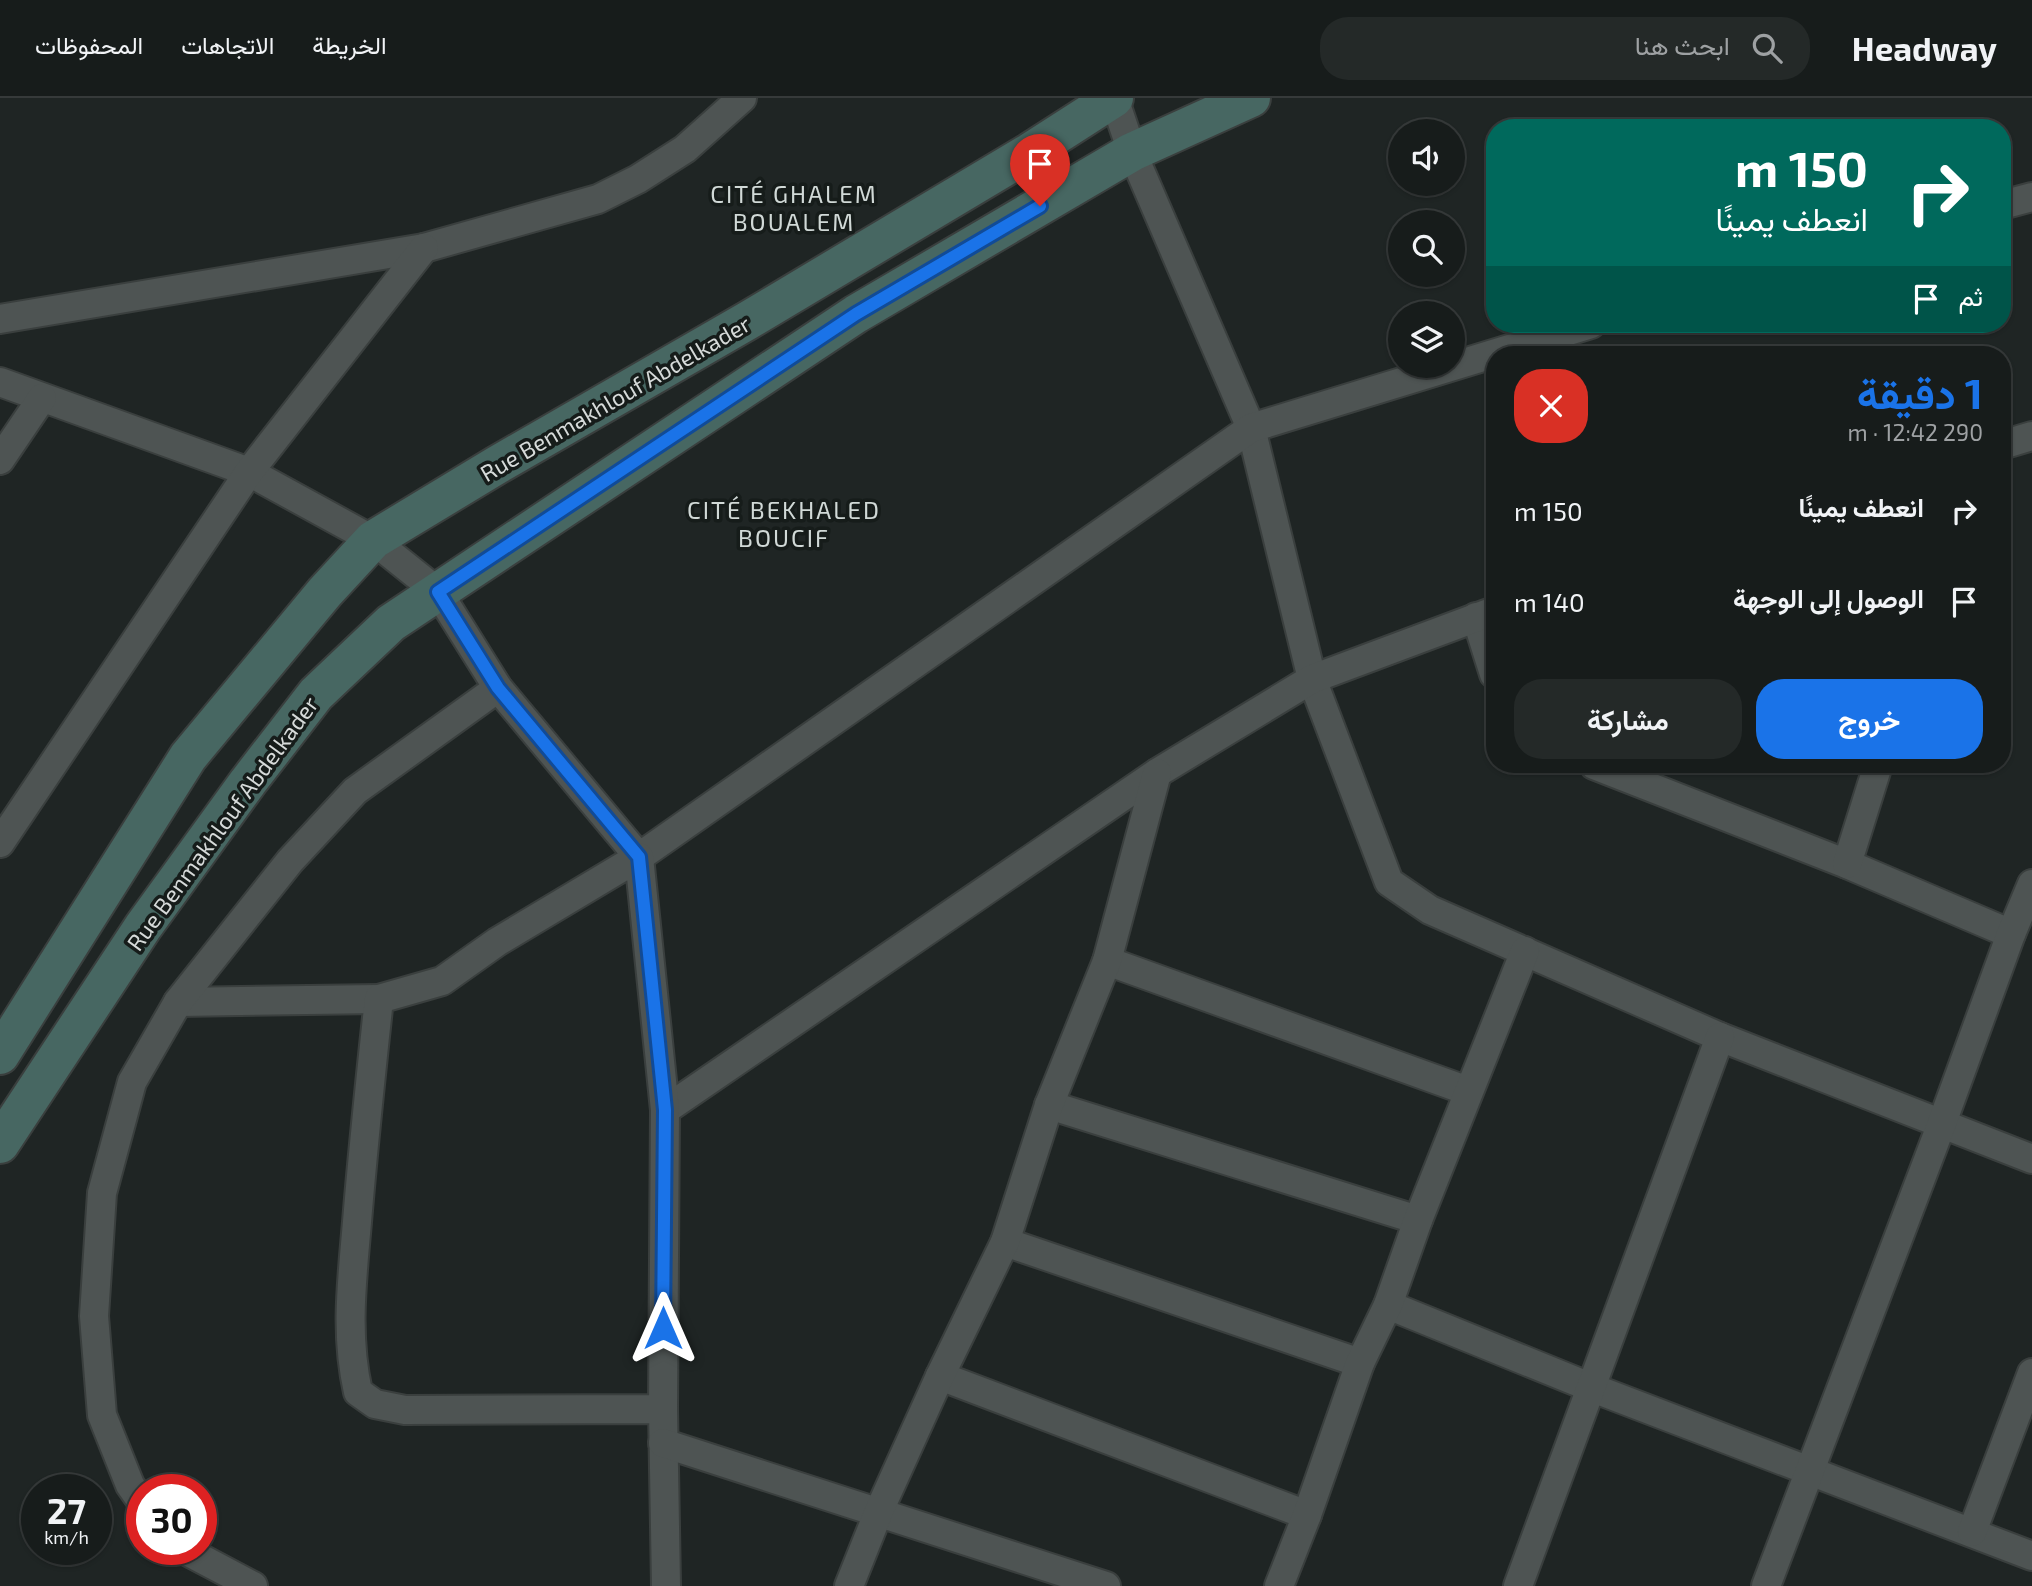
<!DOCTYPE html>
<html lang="ar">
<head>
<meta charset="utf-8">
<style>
	:root { --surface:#171c1b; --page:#242928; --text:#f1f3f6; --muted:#9ea1a3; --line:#363a3a; --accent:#1a73e8 }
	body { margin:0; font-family:"Exo 2",Vazirmatn,sans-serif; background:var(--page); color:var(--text); direction:rtl; height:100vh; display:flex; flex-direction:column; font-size:26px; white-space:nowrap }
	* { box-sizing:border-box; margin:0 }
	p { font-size:23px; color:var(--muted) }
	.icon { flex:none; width:38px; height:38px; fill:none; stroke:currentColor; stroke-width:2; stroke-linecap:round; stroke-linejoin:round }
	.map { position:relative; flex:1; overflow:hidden; direction:ltr }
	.side { position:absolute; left:1486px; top:248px; width:525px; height:427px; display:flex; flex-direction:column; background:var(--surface); border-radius:28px; box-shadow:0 2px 5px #0004,0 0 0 2px var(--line); direction:rtl }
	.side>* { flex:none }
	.hud { position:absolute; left:1486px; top:21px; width:525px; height:214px; border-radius:28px; box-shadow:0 2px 5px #0004,0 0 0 2px var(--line); direction:rtl; background:#00695c; color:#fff; overflow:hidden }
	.buttons { position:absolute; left:1388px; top:21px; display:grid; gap:14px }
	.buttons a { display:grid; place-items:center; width:77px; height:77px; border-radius:50%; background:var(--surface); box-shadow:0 2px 5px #0004,0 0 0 2px var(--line); font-size:35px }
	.speed { position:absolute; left:21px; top:1376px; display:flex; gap:14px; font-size:35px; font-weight:700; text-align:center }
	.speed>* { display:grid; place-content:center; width:91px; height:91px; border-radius:50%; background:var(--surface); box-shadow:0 2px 5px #0004,0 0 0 2px var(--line); line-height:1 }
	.speed small { font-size:18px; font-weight:400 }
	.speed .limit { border:10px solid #d22; background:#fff; color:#111 }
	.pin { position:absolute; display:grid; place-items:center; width:60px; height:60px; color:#fff; margin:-72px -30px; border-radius:50% 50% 50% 0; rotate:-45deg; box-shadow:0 0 7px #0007 }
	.pin .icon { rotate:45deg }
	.me { position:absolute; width:77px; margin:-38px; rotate:0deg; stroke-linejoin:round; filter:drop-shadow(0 0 5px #0008) }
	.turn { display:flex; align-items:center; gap:24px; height:147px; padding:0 28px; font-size:32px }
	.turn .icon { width:91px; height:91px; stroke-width:2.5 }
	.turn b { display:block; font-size:49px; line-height:60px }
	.then { display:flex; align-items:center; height:66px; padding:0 28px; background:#0003; gap:14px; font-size:26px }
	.round { display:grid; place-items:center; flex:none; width:74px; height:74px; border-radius:28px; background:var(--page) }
	.summary { display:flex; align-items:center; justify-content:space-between; height:119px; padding:0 28px }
	h1 { font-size:42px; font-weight:700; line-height:52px; color:var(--accent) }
	.primary-button { display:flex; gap:14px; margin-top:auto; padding:14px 28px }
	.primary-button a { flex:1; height:80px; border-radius:28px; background:var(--accent); color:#fff; font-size:28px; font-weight:700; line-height:80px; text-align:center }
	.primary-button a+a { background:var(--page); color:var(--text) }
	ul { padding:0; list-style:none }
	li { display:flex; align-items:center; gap:21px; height:91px; padding:0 28px }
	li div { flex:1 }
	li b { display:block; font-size:26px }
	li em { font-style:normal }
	header { display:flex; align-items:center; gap:42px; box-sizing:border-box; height:98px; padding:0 35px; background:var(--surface); border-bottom:2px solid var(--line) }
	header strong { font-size:33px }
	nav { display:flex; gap:38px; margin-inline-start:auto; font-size:24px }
	.search { width:490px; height:63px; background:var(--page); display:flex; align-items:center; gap:18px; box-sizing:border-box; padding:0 24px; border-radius:28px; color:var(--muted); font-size:26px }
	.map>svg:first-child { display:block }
</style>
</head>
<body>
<header>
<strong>Headway</strong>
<div class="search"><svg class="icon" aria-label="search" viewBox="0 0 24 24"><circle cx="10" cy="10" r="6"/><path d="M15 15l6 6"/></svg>ابحث هنا</div>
<nav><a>الخريطة</a><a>الاتجاهات</a><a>المحفوظات</a></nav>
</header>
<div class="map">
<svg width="2032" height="1488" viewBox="0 0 2032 1488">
	<rect width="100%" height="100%" fill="#1f2524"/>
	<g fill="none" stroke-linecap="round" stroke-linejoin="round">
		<defs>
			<g id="street">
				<path d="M1114,0L1132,54L1251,330L1312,581L1389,784L1430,812L1720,939L2032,1061"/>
				<path d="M2002,107L2032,99"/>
				<path d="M0,221L424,150L598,101L638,81L685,51L742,0"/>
				<path d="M0,284L249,374L373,442L438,494L498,590L639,759L1251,330L1591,226"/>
				<path d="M2002,347L2032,338"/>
				<path d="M0,362L42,300"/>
				<path d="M1476,519L1494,576"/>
				<path d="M1594,667L1847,766L2011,836"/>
				<path d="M0,745L249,374L424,150"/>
				<path d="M1847,766L1878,667"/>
				<path d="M1107,863L1468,993"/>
				<path d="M178,904L379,901"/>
				<path d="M1049,1007L1418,1122"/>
				<path d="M665,1012L1157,675L1312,581L1494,513"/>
				<path d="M1005,1144L1360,1265"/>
				<path d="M1388,1207L1590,1289L2032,1458"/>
				<path d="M940,1278L1307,1417"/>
				<path d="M663,1311L405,1312L375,1306L358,1294C345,1236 352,1183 357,1124C363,1050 371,975 379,901L442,883L497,844L639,759L665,1012L663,1311L666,1488"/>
				<path d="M663,1345L1106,1488"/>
				<path d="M142,1404L130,1387L102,1317L94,1218L102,1095L132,984L178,904L290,763L355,693L498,590"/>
				<path d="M1972,1434L2032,1275"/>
				<path d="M183,1451L253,1488"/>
				<path d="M849,1488L879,1413L940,1278L1005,1144L1049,1007L1107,863L1157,675"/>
				<path d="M1279,1488L1307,1417L1360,1265L1388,1207L1418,1122L1525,853"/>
				<path d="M1518,1488L1720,939"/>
				<path d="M1766,1488L1942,1025L2011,836L2032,786"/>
			</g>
			<g id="secondary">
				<path d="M0,957L188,659L325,494L373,442L497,367L747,223L1030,54L1114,0"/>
				<path d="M0,1046L143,829L248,684L316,596L391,525L856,216L1132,54L1251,0"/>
			</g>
		</defs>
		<use href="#street" stroke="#3a3f3e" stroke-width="32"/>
		<use href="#secondary" stroke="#3a3f3e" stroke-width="42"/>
		<use href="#street" stroke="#4e5453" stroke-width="28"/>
		<use href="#secondary" stroke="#476762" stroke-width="38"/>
	</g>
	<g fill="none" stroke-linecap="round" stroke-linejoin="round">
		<defs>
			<path id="route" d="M663,1230L665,1012L639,759L498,590L438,494L856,216L1040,108"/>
		</defs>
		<use href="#route" stroke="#114b97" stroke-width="18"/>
		<use href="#route" stroke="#1a73e8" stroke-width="12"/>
	</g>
	<g text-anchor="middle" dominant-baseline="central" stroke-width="7" stroke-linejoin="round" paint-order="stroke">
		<g font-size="23" fill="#d6dad9" stroke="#161c1a">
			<text transform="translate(615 300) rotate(-30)">Rue Benmakhlouf Abdelkader</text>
			<text transform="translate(222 725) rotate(-54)">Rue Benmakhlouf Abdelkader</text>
		</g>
		<g font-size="24" letter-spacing="2" fill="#d1d9d7" stroke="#161c1a">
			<text x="794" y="95">CITÉ GHALEM<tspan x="794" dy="28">BOUALEM</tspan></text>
			<text x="784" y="411">CITÉ BEKHALED<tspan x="784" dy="28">BOUCIF</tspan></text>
		</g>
	</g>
</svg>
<div class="buttons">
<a><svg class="icon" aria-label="sound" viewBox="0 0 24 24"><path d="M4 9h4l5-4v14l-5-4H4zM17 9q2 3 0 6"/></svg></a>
<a><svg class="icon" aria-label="search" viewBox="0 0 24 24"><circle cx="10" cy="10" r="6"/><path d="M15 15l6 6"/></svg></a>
<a><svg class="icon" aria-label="layers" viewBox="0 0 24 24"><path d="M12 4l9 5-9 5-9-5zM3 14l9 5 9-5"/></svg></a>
</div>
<div class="speed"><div>27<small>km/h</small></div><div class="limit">30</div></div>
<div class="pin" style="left:1040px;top:108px;background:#d93025"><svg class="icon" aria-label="arrive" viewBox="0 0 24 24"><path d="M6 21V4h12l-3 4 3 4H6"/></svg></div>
<svg class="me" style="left:663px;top:1230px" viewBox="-20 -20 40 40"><path d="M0-17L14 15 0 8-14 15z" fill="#1a73e8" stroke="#fff" stroke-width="4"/></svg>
<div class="hud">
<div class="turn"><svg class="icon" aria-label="right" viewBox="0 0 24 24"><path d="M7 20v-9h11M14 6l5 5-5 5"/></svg><div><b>150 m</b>انعطف يمينًا</div></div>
<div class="then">ثم<svg class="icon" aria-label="arrive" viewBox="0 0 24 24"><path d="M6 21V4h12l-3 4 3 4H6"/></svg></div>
</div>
<section class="side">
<div class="summary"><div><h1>1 دقيقة</h1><p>290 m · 12:42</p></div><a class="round" style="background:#d93025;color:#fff"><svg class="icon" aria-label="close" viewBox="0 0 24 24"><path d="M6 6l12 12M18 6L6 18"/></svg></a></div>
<ul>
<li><svg class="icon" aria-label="right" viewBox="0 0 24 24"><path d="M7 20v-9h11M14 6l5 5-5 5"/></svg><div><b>انعطف يمينًا</b></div><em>150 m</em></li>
<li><svg class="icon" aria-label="arrive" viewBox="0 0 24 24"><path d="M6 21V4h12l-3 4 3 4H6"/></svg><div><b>الوصول إلى الوجهة</b></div><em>140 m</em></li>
</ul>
<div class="primary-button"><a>خروج</a><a>مشاركة</a></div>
</section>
</div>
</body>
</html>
